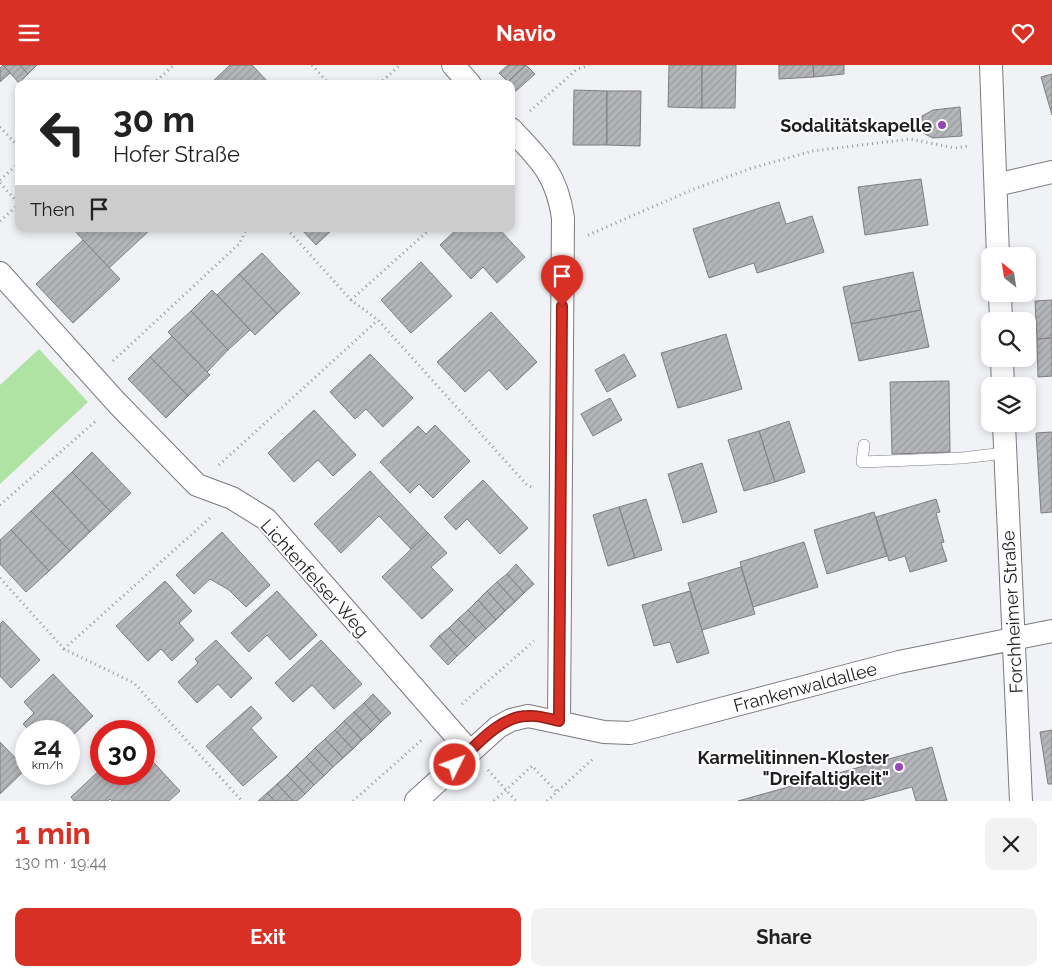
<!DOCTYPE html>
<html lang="en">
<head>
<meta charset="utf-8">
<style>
	:root { --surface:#fff; --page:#f2f2f2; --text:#222; --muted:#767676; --accent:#d93025 }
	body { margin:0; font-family:Raleway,sans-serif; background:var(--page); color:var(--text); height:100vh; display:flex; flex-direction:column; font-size:19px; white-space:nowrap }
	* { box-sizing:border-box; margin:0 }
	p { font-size:16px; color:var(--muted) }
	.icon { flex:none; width:28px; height:28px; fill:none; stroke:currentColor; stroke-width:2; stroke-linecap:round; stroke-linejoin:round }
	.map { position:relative; height:736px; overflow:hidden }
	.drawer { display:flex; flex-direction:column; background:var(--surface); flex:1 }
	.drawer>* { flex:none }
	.banner { position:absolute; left:15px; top:15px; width:500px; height:152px; border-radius:10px; box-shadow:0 2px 8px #0003; background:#fff; color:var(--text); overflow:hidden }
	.needle { width:32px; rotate:330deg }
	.tools { position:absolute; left:981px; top:182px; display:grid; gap:10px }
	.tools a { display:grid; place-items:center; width:55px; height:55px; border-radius:10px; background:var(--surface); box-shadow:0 2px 8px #0003; font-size:25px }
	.speed { position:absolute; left:15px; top:655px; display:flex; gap:10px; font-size:25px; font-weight:700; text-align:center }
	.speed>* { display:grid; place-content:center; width:65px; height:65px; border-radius:50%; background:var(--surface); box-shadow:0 2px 8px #0003; line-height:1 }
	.speed small { font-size:12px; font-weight:400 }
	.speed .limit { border:8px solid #d22; background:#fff; color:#111 }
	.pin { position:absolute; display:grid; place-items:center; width:42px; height:42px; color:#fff; margin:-51px -21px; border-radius:50% 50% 50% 0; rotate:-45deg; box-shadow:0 0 5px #0007 }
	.pin .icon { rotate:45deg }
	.me { position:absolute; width:55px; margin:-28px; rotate:48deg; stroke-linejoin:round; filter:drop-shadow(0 0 4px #0008) }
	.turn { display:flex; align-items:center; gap:18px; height:105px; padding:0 15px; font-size:22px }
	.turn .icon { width:65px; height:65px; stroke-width:2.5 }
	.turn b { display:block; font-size:35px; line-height:42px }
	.then { display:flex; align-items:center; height:48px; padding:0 15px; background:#0003; gap:10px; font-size:19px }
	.round { display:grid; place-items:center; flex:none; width:52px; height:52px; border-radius:10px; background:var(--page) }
	.head { display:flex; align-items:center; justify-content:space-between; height:85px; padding:0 15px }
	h1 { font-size:30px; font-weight:700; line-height:38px; color:var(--accent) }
	.primary-button { display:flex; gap:10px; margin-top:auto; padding:10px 15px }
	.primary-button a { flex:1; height:58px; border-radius:10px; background:var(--accent); color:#fff; font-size:20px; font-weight:700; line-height:58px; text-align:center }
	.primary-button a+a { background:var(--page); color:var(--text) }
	header { display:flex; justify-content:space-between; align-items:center; height:65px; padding:0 15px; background:var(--accent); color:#fff; font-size:22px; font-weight:700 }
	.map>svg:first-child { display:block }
</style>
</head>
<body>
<header><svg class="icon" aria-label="menu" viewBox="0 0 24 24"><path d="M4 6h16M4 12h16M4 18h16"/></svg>Navio<svg class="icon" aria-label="heart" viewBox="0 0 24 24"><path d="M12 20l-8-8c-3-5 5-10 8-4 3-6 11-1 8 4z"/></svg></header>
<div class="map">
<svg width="1052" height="736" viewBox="0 0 1052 736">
	<defs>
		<pattern id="building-hatch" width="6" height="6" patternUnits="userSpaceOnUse" patternTransform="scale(1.25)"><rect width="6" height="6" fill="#b4b5b9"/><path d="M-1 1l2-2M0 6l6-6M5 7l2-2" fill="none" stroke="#9a9b9f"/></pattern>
	</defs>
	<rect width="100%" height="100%" fill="#f1f2f6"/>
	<path fill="#afe3a4" d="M39,284L88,337L0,419V320Z"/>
	<g fill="url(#building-hatch)" stroke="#7e7e82">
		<path d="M3,0H20L28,9L19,18Z"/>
		<path d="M3,0L10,8L0,17V3Z"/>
		<path d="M20,0H37L28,9Z"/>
		<path d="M230,0H252L270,19H210Z"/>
		<path d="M508,0H526L508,17L499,8Z"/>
		<path d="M526,0L535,9L516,26L508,17Z"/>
		<path d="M669,0H702V43L668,42Z"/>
		<path d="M702,0H736L735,43H702Z"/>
		<path d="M779,0H813L814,12L779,14Z"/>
		<path d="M813,0H844V9L814,12Z"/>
		<path d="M1052,9V50L1041,12Z"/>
		<path d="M574,25L607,26V80H573Z"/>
		<path d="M607,26H641L640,81L607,80Z"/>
		<path d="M960,42L962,71L933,73L923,68L922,51L933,45Z"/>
		<path d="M921,114L928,160L865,170L858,122Z"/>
		<path d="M779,137L786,159L812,151L824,187L757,208L754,198L709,213L693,164Z"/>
		<path d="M73,164H151L109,203Z"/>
		<path d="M301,164H333L316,180Z"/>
		<path d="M457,164H501L500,165L525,192L497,218L483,202L471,214L440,180Z"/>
		<path d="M83,175L120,214L73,258L36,219Z"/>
		<path d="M262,188L300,228L277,249L239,209Z"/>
		<path d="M421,197L452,231L411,268L381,235Z"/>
		<path d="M913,207L921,245L851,259L843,222Z"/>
		<path d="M239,209L277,249L255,270L217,230Z"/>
		<path d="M212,225L250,265L228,285L191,246Z"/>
		<path d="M1052,235V273L1037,274L1035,236Z"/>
		<path d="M921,245L929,282L859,296L851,259Z"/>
		<path d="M191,246L228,285L207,307L168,267Z"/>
		<path d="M491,247L537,297L507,325L489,305L465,327L437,297Z"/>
		<path d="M726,269L742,324L678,343L661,288Z"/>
		<path d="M172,271L210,310L188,331L150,292Z"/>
		<path d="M1052,273V311L1038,312L1037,274Z"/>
		<path d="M370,289L413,333L383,362L366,344L355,354L330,327Z"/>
		<path d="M624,289L636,311L607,327L595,305Z"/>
		<path d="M150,292L188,331L166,353L128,314Z"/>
		<path d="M949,316L950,387L892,389L890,317Z"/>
		<path d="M610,333L622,355L593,371L581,349Z"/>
		<path d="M314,345L356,390L333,411L318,395L294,417L268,388Z"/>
		<path d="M789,356L805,407L775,417L759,366Z"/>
		<path d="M435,360L470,396L433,433L419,419L410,428L380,397L418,361L426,369Z"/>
		<path d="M759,366L775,417L744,426L728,375Z"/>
		<path d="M1052,367V447L1041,448L1036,368Z"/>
		<path d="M92,387L131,428L111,447L72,407Z"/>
		<path d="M702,398L717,447L683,458L668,409Z"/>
		<path d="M370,406L428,468L411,484L379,451L341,488L314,459Z"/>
		<path d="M72,407L111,447L90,467L52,426Z"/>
		<path d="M483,415L528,463L500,489L467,454L456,465L444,452Z"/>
		<path d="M52,426L90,467L70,486L31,446Z"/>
		<path d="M646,434L662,485L635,493L619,442Z"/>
		<path d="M936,434L940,447L936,448L944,477L941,478L947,496L910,507L905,491L889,496L876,452Z"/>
		<path d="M619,442L635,493L608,501L593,450Z"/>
		<path d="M31,446L70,486L49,506L11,465Z"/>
		<path d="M874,447L887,491L827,509L814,465Z"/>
		<path d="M11,465L49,506L26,527L0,499V475Z"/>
		<path d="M222,467L270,520L246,542L229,525L210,514L194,529L176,510Z"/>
		<path d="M428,468L447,488L431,502L453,525L422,554L382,512Z"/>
		<path d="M804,477L818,522L753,542L740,497Z"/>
		<path d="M516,499L534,519L524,528L507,509Z"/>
		<path d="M741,502L755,549L702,565L688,518Z"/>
		<path d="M507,509L524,528L515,537L497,517Z"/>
		<path d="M165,516L192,546L179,558L194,575L172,596L161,584L148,596L116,561Z"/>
		<path d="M497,517L515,537L505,546L487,526Z"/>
		<path d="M277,526L317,570L290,595L267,570L249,587L231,568Z"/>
		<path d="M487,526L505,546L496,555L478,535Z"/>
		<path d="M690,526L709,588L677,598L670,577L654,581L642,540Z"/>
		<path d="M478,535L496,555L486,564L468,545Z"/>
		<path d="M468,545L486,564L476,573L458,554Z"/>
		<path d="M458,554L476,573L467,582L449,563Z"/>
		<path d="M3,556L40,595L11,623L0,611V559Z"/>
		<path d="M449,563L467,582L457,591L439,571Z"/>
		<path d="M439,571L457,591L448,600L430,581Z"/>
		<path d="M216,575L252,613L231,633L218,619L197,638L178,617L198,598L195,594Z"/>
		<path d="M321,575L362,619L334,644L312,620L293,637L275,618Z"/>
		<path d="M53,609L93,651L69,674V666H30L23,659L34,648L24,637Z"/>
		<path d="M373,629L391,648L381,657L364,638Z"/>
		<path d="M364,638L381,657L372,666L354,647Z"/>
		<path d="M251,641L262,653L251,663L277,692L243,721L206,681Z"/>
		<path d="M354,647L372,666L362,675L344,656Z"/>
		<path d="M344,656L362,675L353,684L335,665Z"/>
		<path d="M335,665L353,684L343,693L325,674Z"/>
		<path d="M1052,665V719H1048L1040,667Z"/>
		<path d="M325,674L343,693L333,702L315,683Z"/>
		<path d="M0,677L26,704L0,729Z"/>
		<path d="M932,682L947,736H916L912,722L861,736H738Z"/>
		<path d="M315,683L333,702L324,711L306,692Z"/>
		<path d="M144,687L180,726L169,736H112L110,734L108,736H74L71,732L101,704V709H144Z"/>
		<path d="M306,692L324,711L314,720L296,701Z"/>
		<path d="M296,701L314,720L305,729L287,710Z"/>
		<path d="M287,710L305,729L297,736H293L277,719Z"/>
		<path d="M277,719L293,736H275L267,728Z"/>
		<path d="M267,728L275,736H258Z"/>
	</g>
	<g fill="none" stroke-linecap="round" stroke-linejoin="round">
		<defs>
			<path id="service" d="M864,380L862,397L962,393L1005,388"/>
			<g id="minor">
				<path d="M453,0L470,19"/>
				<path d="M991,0L998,191"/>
				<path d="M511,64C540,94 557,110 563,153L559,656"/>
				<path d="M996,120L1052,107"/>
				<path d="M0,208L117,338L197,420L232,433L266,454L470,687"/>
				<path d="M1000,229L1001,256"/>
				<path d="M1002,294L1003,321"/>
				<path d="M1004,359L1021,736"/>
				<path d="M416,736L498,662L511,655L528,651L604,667L630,668L899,597L1052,566"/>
			</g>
		</defs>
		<use href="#service" stroke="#7a7b7f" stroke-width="12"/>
		<use href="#minor" stroke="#7a7b7f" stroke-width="24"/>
		<g stroke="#96969a" stroke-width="3" stroke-dasharray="1 4" stroke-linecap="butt">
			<path d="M312,0L329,19"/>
			<path d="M153,19L174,0"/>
			<path d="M379,19L400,0"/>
			<path d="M530,46L576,5L589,0"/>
			<path d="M0,62L19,82"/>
			<path d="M0,115L19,98"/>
			<path d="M0,118L19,139"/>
			<path d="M0,156L19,139"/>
			<path d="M287,164L351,235L378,255L527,420L534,423"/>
			<path d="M588,170L694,124L752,103L813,86L910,74L955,83L969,81"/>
			<path d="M351,235L430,164"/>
			<path d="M113,296L240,178L246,164"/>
			<path d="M219,400L378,255"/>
			<path d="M0,440L97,355"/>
			<path d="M0,513L64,584L134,618L242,736"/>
			<path d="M64,584L211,452"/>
			<path d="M462,639L534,576"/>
			<path d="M488,705L516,736"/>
			<path d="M353,736L424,673"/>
			<path d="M494,736L532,701L557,727"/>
			<path d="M547,736L594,693"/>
		</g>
		<use href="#service" stroke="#fff" stroke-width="11"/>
		<use href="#minor" stroke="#fff" stroke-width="22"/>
	</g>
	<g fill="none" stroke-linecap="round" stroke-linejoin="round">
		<defs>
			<path id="route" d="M455,700C475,682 499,651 528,651C538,650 550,654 559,656L562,241"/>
		</defs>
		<use href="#route" stroke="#8d1f18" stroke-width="12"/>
		<use href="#route" stroke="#d93025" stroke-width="9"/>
	</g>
	<g fill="#9646b5" stroke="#fff" stroke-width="2">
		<circle cx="942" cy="60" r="5"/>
		<circle cx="899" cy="702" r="5"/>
	</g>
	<g text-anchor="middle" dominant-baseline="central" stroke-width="4" stroke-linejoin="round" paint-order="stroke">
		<g font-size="18" font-weight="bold" fill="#1e1e20" stroke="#fff" text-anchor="end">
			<text x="932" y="60">Sodalitätskapelle</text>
			<text x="889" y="692">Karmelitinnen-Kloster<tspan x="889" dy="21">"Dreifaltigkeit"</tspan></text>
		</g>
		<g font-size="18" fill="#1e1e20" stroke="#fff">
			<text transform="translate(315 513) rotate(48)">Lichtenfelser Weg</text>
			<text transform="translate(1012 547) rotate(-93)">Forchheimer Straße</text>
			<text transform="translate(805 622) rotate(-15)">Frankenwaldallee</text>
		</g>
	</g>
</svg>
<div class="tools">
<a><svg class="needle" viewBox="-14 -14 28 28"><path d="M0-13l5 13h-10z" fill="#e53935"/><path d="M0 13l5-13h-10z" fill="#767676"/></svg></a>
<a><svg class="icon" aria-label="search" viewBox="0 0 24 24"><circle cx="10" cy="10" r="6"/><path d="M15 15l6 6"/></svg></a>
<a><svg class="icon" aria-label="layers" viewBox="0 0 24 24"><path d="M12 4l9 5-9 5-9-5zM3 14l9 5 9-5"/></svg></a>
</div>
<div class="speed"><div>24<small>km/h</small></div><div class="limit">30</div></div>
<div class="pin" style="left:562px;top:241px;background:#d93025"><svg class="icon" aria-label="arrive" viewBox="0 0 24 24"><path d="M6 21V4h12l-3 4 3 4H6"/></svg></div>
<svg class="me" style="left:455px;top:700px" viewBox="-20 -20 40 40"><circle r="17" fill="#d93025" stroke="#fff" stroke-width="3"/><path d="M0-11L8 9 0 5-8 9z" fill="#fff"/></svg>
<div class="banner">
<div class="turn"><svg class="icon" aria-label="left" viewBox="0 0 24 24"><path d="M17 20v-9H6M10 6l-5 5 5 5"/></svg><div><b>30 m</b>Hofer Straße</div></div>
<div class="then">Then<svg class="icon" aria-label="arrive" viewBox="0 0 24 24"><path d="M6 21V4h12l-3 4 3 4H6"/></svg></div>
</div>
</div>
<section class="drawer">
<div class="head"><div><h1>1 min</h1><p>130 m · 19:44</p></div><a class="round"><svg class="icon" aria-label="close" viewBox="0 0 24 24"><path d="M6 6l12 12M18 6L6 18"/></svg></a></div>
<div class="primary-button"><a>Exit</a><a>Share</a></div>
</section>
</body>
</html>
